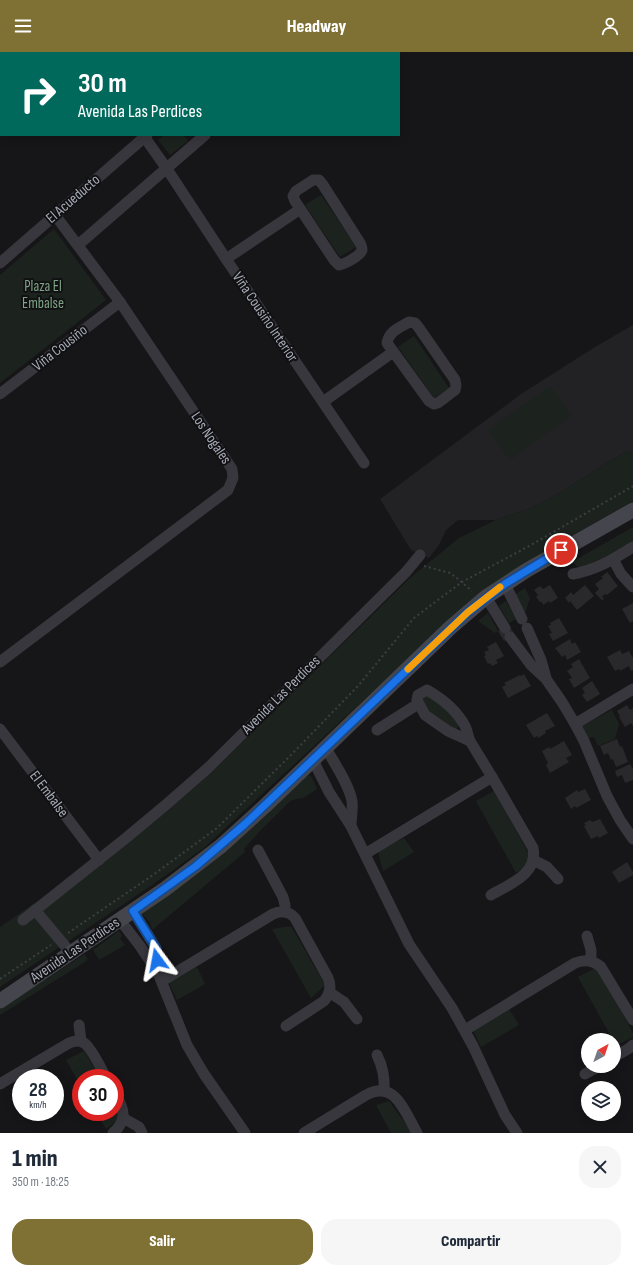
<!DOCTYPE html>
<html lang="es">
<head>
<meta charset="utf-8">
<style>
	:root { --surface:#fff; --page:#f6f6f7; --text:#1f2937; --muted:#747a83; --accent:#7f7034 }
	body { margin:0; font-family:"Sofia Sans Condensed",sans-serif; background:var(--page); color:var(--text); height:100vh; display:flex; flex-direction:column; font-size:15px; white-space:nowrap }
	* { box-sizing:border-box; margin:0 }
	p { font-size:13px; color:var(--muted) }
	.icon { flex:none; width:22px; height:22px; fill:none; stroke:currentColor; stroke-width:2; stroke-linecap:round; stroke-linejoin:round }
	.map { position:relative; height:1081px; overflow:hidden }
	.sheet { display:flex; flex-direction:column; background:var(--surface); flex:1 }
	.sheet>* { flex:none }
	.hud { position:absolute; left:0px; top:0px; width:400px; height:84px; box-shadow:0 2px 10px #0003; background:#00695c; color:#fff; overflow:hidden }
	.needle { width:26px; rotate:40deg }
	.buttons { position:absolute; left:581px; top:981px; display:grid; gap:8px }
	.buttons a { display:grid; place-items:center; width:40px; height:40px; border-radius:50%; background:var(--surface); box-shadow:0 2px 10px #0003; font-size:20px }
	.speed { position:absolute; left:12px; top:1017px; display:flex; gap:8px; font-size:20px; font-weight:700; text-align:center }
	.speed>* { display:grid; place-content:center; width:52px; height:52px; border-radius:50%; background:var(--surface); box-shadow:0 2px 10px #0003; line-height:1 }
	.speed small { font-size:10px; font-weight:400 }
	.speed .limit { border:6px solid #d22; background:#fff; color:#111 }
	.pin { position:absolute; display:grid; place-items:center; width:34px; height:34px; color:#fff; margin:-17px; border:2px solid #fff; border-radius:50%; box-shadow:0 1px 4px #0007 }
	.me { position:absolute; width:44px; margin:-22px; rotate:347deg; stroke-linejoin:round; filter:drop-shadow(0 0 3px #0008) }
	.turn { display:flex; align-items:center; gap:14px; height:84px; padding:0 12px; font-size:18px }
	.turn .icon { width:52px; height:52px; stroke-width:2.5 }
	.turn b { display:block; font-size:28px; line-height:34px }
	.round { display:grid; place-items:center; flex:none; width:42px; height:42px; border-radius:16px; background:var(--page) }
	.headline { display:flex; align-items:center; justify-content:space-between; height:68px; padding:0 12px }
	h1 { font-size:24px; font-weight:800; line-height:30px }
	.primary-button { display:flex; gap:8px; margin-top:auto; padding:8px 12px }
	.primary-button a { flex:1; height:46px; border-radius:16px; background:var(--accent); color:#fff; font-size:16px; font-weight:800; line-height:46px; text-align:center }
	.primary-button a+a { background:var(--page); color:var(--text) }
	header { display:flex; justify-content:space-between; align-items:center; height:52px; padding:0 12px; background:var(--accent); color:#fff; font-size:18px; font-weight:800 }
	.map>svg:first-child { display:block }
</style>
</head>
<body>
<header><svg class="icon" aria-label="menu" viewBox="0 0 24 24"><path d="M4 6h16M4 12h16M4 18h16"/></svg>Headway<svg class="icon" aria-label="person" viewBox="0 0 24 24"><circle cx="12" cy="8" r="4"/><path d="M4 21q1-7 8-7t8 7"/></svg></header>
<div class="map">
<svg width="633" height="1081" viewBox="0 0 633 1081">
	<rect width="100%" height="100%" fill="#161618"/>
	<path fill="#222225" d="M633,273V399L623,401L563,439L529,457L496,468H458L446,478L439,493L429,506L411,498L380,447L521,342L595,295Z"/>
	<g fill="#1c231e">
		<path d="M164,83H183L188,89L170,103L158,88Z"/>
		<path d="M321,143L356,195L340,205L305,153Z"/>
		<path d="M54,177L106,248L0,331V223Z"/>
		<path d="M414,284L449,336L434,346L398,295Z"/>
		<path d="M550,334L572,363L510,408L488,378Z"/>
		<path d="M633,399V449L522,512L450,568L205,795L155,831L0,935V875L171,756L212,720L411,525L459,486L496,468L529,457L563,439L623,401Z"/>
		<path d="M633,475V491L583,516L577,514L572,510Z"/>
		<path d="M525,536L530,546L525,562L514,543Z"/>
		<path d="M506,549L516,567L509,571L499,554Z"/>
		<path d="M488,561L498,579L495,581L478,569Z"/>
		<path d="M427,643L447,657L459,673L456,678L437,670L421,652L422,646Z"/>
		<path d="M612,658L619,672L615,687L598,694L594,685L588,686L582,674Z"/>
		<path d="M306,723L311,724L317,737L303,746L292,748L286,753L260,779L244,797L245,800L152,878L150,871L142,862L223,802Z"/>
		<path d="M494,739L528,800C528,810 525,815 516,821L476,749Z"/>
		<path d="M404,786L414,800L383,819L378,799Z"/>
		<path d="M291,874L325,933L311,946L272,877Z"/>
		<path d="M119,879L122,884L120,886L125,893L99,908L93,898Z"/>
		<path d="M85,902L88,908L0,963V957Z"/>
		<path d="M197,915L205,932L177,948L169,931Z"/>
		<path d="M597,915L633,981V985L616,994L614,988H613L578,925Z"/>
		<path d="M509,957L519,973L481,995L473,978Z"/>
		<path d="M84,999L100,1026H81V1034L66,1008Z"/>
		<path d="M389,1049L410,1078L411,1081H391L376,1053Z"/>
		<path d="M115,1053L118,1057V1068L106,1077L96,1060H115Z"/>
	</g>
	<g fill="#29292c">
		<path d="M607,520L618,534L607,543L606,542L602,544L604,547L602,548L595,541L599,537L595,532L603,526L601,525Z"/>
		<path d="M550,533L558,546L550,551L549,549L543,553L542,550H540L536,545L538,543L534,538L540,534L543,537Z"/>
		<path d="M585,533L594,544L577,558L570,549L569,551L565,546L571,540L573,543Z"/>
		<path d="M633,551V569L630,571L622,557Z"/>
		<path d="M559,566L568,581L553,589L549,582L552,581L548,574L551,573L550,571Z"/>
		<path d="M509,573L515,583L504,589L498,579Z"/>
		<path d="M570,587L572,592L575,590L581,600L567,608L565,603L562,605L555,596Z"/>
		<path d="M496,590L504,604L496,608L498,611L492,614L490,611L488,612L484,604L486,603L484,600L489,598L487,595Z"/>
		<path d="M620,598L622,602L629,599L633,606V618L631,619L629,614L620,619L619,617L615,619L607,605Z"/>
		<path d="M579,607L590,626L574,636L569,627L572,626L567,619L573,615L571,612Z"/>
		<path d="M524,622L531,634L508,646L502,635L506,633L504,631L520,623L521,624Z"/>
		<path d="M592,629L600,642L587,650L582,643L585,641L582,636Z"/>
		<path d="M627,653L630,658L633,656V674L631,671L625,675L619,665L620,664L617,659Z"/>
		<path d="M547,661L555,674L545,679L546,681L538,686L537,684L534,686L526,673Z"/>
		<path d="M617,687L620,695L622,694L628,710L616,715L613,707L611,708L608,701L604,703L600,694Z"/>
		<path d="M564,689L572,703L566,706L569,710L550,721L546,713L548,711L542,699L549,695L550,697Z"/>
		<path d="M630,712L633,717V728L625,731L622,723L617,725L615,719Z"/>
		<path d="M585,737L591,748L576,756L575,754L571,757L565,746L577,738L578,740Z"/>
		<path d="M600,767L608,781L599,786L598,784L591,787L584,774L586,773L584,771L590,768L592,770Z"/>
		<path d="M627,810L633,820V823L619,831L612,820Z"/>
	</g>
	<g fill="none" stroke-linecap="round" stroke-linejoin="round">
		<g stroke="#3d3e44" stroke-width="2" stroke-dasharray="2 3" stroke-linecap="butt">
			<path d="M424,514L450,521L458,527L472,539"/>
			<path d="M68,881L153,823L217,776L292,702L358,634L414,566L462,530L531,493L633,434"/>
			<path d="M0,927L51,893"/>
		</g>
		<g stroke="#37373d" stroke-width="11">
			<path d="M14,0L15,1"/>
			<path d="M87,0L88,1"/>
			<path d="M274,1L276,0"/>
			<path d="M143,83L167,117L226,207L364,411"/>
			<path d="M313,128H319L323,133L360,191C361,192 362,196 362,198C360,204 345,212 339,213L334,208L295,149L293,144L296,139Z"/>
			<path d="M78,193L205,83"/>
			<path d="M226,207L299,158"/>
			<path d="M0,211L147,83"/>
			<path d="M409,270L415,271L419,276L455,328L456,334L455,338L438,351L434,352L429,349L387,291C389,279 399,276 409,270Z"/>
			<path d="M0,342L120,250"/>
			<path d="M323,350L393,300"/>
			<path d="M613,507L621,522L633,535"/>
			<path d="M573,522C596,518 614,507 633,495"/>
			<path d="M505,532L522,567"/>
			<path d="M486,545L505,576"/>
			<path d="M527,576L541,608L546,626"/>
			<path d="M510,585L531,613L546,627L562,650L575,672L584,689L607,744L620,768L633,787"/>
			<path d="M0,610L228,438L233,426L232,417L120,250L55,163"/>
			<path d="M575,672L633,637"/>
			<path d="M0,677L99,808"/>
			<path d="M377,678L418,652"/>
			<path d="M470,689C468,684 467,678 465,674C457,659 441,646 427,638L418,643L417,648L425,663L448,679L470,689L492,725L533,796C538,822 510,832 491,843"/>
			<path d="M326,696C334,711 349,732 352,749C353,757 351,766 351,774"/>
			<path d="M313,708L329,740L351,774L409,892L452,956L473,994L505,1063L517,1081"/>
			<path d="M258,798L283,845L285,853V860"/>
			<path d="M365,802L492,725"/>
			<path d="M533,808L547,815L558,827"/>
			<path d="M35,858L71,901"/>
			<path d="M133,859L156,896L158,918"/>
			<path d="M23,868L126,786L168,751L208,716L406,520L420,503"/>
			<path d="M120,868L140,894L158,921L187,993L204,1022L245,1081"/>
			<path d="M587,884L591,898V909"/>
			<path d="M162,929L273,862C281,858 289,859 295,866L328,926C332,935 330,942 324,949L286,974"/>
			<path d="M329,940L344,950L357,967"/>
			<path d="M79,973L81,989"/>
			<path d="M465,978L575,911C585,907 593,908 601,915L633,968"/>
			<path d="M377,1003C383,1015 385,1026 384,1039"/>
			<path d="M614,1005L628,997L633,993"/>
			<path d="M585,1022L599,1014"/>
			<path d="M0,1032L69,991C74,989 80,988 84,991C91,995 102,1018 106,1026"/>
			<path d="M123,1066L139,1075L142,1081"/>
			<path d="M113,1081C128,1068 124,1056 115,1041"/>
			<path d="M304,1081L366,1043C395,1027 405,1060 417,1081"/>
		</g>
		<path stroke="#45464d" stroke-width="15" d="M0,949L165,837L221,794L266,753L451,575L486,545L527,518L633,458"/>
	</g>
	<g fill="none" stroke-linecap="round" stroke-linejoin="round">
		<defs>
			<path id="route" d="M157,908L156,896L133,859L196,814L245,772L468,560L505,532L561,498"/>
		</defs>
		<use href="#route" stroke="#114b97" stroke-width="10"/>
		<use href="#route" stroke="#1a73e8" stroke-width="7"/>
		<path stroke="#f59e0b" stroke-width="7" d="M408,617L468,560L500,535"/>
	</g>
	<g text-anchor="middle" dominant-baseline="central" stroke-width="4" stroke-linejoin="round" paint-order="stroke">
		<g font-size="15" fill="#a8abb8" stroke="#111113">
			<text transform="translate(73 147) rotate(-41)">El Acueducto</text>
			<text transform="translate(265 265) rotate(56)">Viña Cousiño Interior</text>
			<text transform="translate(60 296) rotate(-38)">Viña Cousiño</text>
			<text transform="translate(211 386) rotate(56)">Los Nogales</text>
			<text transform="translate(281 643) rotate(-45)">Avenida Las Perdices</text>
			<text transform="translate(49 742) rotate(53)">El Embalse</text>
			<text transform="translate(75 898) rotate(-34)">Avenida Las Perdices</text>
		</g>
		<g font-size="15" fill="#7ea385" stroke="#111113">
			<text x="43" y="234">Plaza El<tspan x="43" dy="17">Embalse</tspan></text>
		</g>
	</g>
</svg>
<div class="buttons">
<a><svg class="needle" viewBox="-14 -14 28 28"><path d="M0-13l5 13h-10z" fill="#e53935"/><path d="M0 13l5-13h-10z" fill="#747a83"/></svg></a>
<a><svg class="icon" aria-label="layers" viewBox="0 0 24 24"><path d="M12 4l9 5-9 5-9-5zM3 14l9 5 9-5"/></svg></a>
</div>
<div class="speed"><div>28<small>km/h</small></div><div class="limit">30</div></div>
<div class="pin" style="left:561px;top:498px;background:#d93025"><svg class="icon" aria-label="arrive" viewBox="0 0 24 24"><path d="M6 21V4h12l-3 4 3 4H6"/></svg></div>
<svg class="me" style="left:157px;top:908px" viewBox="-20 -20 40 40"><path d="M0-17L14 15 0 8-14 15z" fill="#1a73e8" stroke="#fff" stroke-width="4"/></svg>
<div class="hud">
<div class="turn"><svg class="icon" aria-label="right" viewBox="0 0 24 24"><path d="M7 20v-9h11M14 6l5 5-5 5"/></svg><div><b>30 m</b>Avenida Las Perdices</div></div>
</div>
</div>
<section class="sheet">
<div class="headline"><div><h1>1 min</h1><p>350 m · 18:25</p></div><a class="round"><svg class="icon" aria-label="close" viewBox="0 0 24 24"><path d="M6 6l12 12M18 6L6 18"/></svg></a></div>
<div class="primary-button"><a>Salir</a><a>Compartir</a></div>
</section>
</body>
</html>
